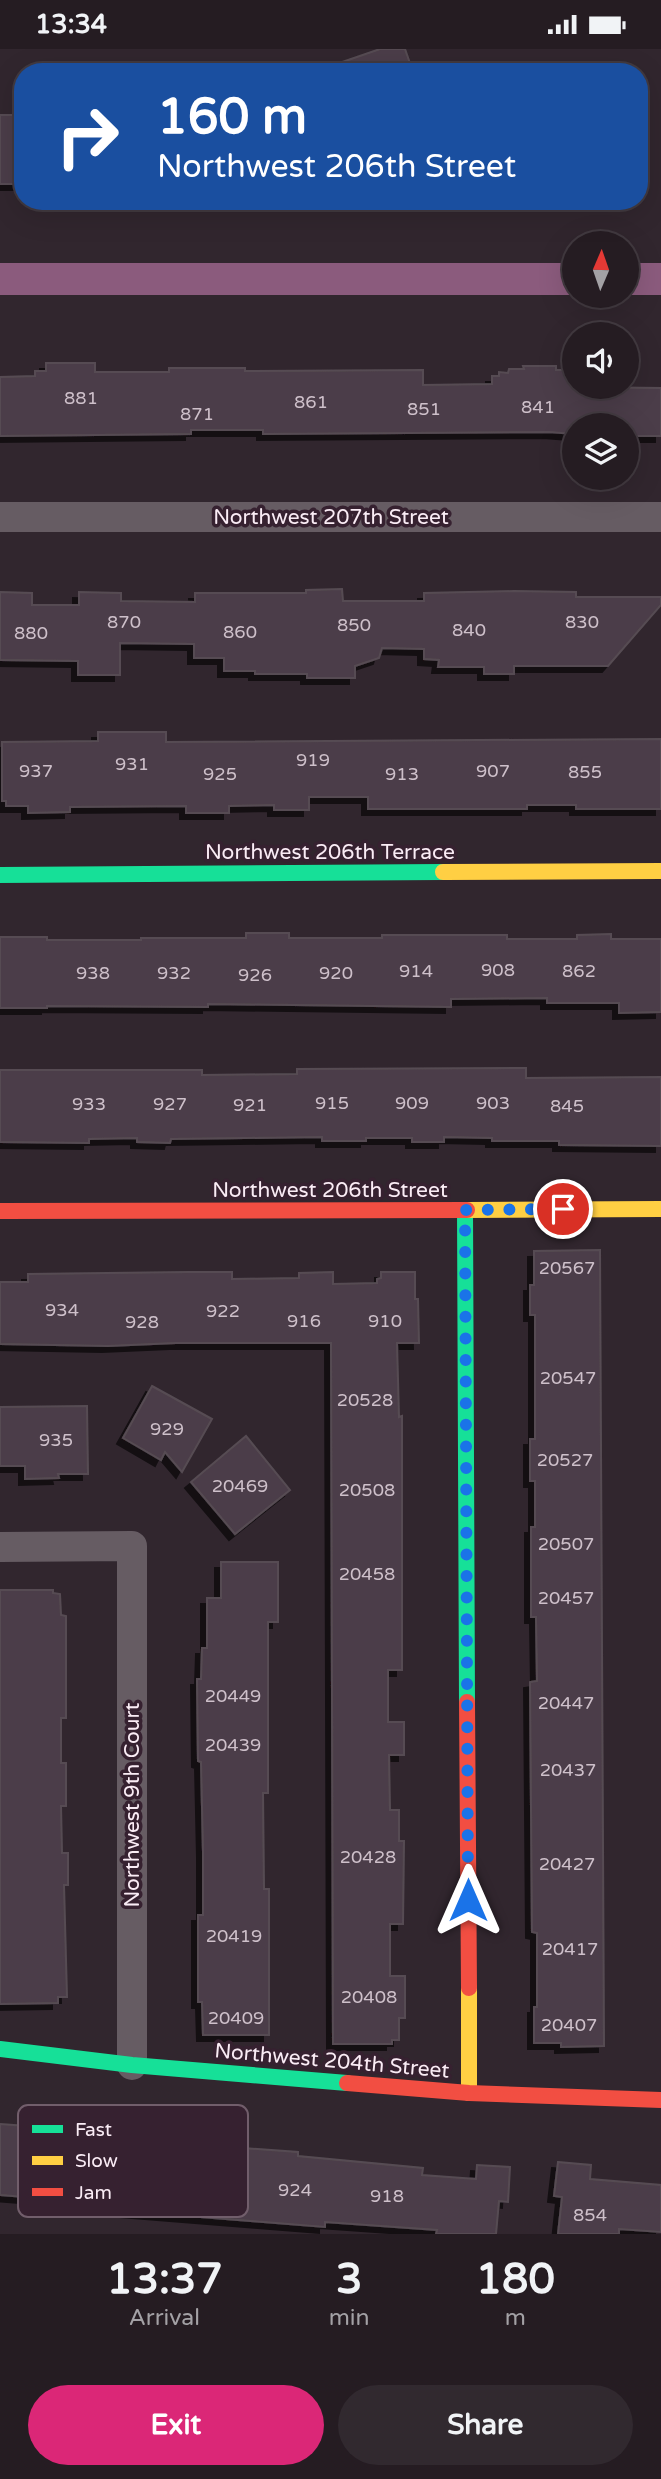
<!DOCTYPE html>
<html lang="en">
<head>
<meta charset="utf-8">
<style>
	:root { --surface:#251c22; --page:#31292f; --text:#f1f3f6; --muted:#a3a1a5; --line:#423a40; --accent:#db2777 }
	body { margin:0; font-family:"Varela Round",sans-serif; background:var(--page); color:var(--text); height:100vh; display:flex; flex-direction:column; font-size:26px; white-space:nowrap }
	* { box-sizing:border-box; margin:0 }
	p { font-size:23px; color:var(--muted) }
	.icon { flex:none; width:38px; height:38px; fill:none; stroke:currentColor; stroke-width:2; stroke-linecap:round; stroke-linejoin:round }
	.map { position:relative; height:2185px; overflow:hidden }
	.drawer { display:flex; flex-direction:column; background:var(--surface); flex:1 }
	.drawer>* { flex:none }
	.guide { position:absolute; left:14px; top:14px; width:634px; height:147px; border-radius:28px; box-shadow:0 7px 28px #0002,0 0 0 2px var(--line); background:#1a4fa0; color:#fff; overflow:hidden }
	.needle { width:46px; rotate:2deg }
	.controls { position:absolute; left:562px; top:182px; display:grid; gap:14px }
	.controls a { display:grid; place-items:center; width:77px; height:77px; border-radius:50%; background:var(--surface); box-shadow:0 7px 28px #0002,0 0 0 2px var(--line); font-size:35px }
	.pin { position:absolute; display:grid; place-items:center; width:60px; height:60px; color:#fff; margin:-30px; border:4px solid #fff; border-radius:50%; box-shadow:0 2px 7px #0007 }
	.me { position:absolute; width:77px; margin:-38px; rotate:0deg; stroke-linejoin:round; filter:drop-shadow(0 0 5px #0008) }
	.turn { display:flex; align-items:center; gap:24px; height:147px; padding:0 28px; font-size:32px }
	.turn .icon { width:91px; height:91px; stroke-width:2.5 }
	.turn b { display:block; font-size:49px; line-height:60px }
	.eta { display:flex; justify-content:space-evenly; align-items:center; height:119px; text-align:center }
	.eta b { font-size:42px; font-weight:800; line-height:49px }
	.action { display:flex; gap:14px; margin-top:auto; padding:14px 28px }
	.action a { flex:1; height:80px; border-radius:42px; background:var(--accent); color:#fff; font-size:28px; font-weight:800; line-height:80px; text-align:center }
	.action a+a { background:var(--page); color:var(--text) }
	.status { display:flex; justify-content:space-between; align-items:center; height:49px; padding:0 35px; background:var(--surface); direction:ltr }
	.status svg { height:19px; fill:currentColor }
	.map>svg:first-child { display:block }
</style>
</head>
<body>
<div class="status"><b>13:34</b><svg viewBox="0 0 49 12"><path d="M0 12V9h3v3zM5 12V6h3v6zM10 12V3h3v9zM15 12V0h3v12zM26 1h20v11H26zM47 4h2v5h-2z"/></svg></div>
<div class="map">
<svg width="661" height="2185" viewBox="0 0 661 2185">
	<defs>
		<filter id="shadow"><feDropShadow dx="-6" dy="6" stdDeviation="0" flood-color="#0009"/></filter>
	</defs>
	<rect width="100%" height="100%" fill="#31262e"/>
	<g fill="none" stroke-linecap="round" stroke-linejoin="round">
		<g stroke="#8b5b7d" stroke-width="32">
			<path d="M0,230H574"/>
			<path d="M626,230H661"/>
		</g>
	</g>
	<g fill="#4c3e48" stroke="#564c53" stroke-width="2" filter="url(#shadow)">
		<path d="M380,0H405L413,23H326L325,19Z"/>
		<rect x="0" y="66" width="23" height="69"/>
		<path d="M46,314H95V323H169V319H245V322L423,321V336L492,335V327H499V323L508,324L509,320H524L523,317H556V321H574V338L661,339V387H631V383H626V376H574V385L549,383L263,385V381H191V385L0,387V328L35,327V322H46Z"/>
		<path d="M342,540L343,552H424V544L514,542L576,543V548H661V556L608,617H514V625H484V618H438L439,611L424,610V600L382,599L379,609L355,617V629H307V625H255V622H224V609H194V595L120,594V626H78V612L0,611V543L32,544V556H79V543L121,544V552L195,553V544H306V541Z"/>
		<path d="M98,683H166V693L661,690V760H576V756H527V760H368V748H309V761H274V756L229,757V764H186V757L70,758V763L28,764V757H6V752H2V693L98,692Z"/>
		<path d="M246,884H289V889H382V886H507V890H577V886L611,885V890H661V963L619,964V954H547V949L451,950V958L208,955V958L47,957V959H0V888H47V891H141V889H246Z"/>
		<path d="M526,1019V1029L661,1028V1097L559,1096V1092H492V1089L444,1088V1093H412V1089H366V1092H322V1088L171,1090L170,1094L137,1093V1089L89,1090V1094L0,1093V1021H202V1026L297,1025V1020Z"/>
		<path d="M600,1201L604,1997L561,1998V1994H534V1958H537V1884L532,1883L530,1633L537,1632L536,1568H531V1478H535V1432H530V1390H535V1266H530V1236H534V1202Z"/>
		<path d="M188,1223H232V1230L299,1229V1224L333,1223V1235L377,1234V1230L381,1229V1223H415V1250H418L419,1294H397L399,1368L402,1367V1621H388V1673H404V1706H389L390,1761H399V1792H404L403,1875H390V1927H405V1969H399V1991H392V1995H333L331,1294H176L108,1297L0,1295V1233H28V1225Z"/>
		<path d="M152,1337L212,1370L182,1423L165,1403L161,1411L123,1389Z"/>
		<path d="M87,1357L88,1425H58L59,1429L25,1430V1417H0V1358Z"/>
		<path d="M246,1387L290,1441L235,1485L191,1433Z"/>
		<path d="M221,1513H278V1573H268V1744H263L264,1840H269V1986H203L202,1953H198V1866H203V1803L201,1713L198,1712L197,1630H201L202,1599H207V1549H221Z"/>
		<path d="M0,1541H53V1544L60,1545L61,1566L66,1567V1669H61V1714H66V1757H61L62,1804H68V1836H64L67,1948H58V1954L0,1955Z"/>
		<path d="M0,2075L40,2078L39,2082L146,2092L145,2101H149V2105L197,2109L198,2104H202V2096L298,2103V2107L423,2119L422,2126L476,2130L477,2116L510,2118L508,2153L499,2152L496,2185H436L437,2181L325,2173V2178L76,2158V2152L0,2146Z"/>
		<path d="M558,2113L591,2116L590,2130L661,2136V2183L619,2180V2185H558L562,2148L554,2147Z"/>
	</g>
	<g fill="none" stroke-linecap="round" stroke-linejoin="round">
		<g stroke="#665c63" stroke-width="30">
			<path d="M0,468H661"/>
			<path d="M0,1498L132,1497V2016"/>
		</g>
		<g stroke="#16e098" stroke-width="16">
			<path d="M0,826L443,823"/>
			<path d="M465,1161L467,1653"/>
			<path d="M0,2000L132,2016L347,2034"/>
		</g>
		<g stroke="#ffcf43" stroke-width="16">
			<path d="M443,823L661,822"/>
			<path d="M467,1161L661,1160"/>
			<path d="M469,1939V2044"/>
		</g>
		<g stroke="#f24e42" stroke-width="16">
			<path d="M0,1162L467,1161"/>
			<path d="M467,1653L469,1939"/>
			<path d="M347,2034L469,2044L661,2051"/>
		</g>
	</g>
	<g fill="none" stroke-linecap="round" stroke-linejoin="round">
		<path stroke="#1a73e8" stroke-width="12" stroke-dasharray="0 21.6" d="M468,1851L465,1161L563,1160"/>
	</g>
	<g text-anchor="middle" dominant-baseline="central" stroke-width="7" stroke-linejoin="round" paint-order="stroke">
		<g font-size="18" fill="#cec0ca">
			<text x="81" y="349">881</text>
			<text x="311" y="353">861</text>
			<text x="538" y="358">841</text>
			<text x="424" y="360">851</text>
			<text x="197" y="365">871</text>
			<text x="124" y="573">870</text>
			<text x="582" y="573">830</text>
			<text x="354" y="576">850</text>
			<text x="469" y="581">840</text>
			<text x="240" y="583">860</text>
			<text x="31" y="584">880</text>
			<text x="313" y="711">919</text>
			<text x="132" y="715">931</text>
			<text x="36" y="722">937</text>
			<text x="493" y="722">907</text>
			<text x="585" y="723">855</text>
			<text x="220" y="725">925</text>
			<text x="402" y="725">913</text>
			<text x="498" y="921">908</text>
			<text x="416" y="922">914</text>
			<text x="579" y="922">862</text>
			<text x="93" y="924">938</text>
			<text x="174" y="924">932</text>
			<text x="336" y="924">920</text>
			<text x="255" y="926">926</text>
			<text x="332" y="1054">915</text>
			<text x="412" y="1054">909</text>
			<text x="493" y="1054">903</text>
			<text x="89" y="1055">933</text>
			<text x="170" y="1055">927</text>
			<text x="250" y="1056">921</text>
			<text x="567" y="1057">845</text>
			<text x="567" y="1219">20567</text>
			<text x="62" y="1261">934</text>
			<text x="223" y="1262">922</text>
			<text x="304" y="1272">916</text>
			<text x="385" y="1272">910</text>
			<text x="142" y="1273">928</text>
			<text x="568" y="1329">20547</text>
			<text x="365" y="1351">20528</text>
			<text x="167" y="1380">929</text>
			<text x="56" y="1391">935</text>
			<text x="565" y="1411">20527</text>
			<text x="240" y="1437">20469</text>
			<text x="367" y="1441">20508</text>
			<text x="566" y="1495">20507</text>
			<text x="367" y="1525">20458</text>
			<text x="566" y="1549">20457</text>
			<text x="233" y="1647">20449</text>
			<text x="566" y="1654">20447</text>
			<text x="233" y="1696">20439</text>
			<text x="568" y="1721">20437</text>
			<text x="368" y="1808">20428</text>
			<text x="567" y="1815">20427</text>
			<text x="234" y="1887">20419</text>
			<text x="570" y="1900">20417</text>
			<text x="369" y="1948">20408</text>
			<text x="236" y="1969">20409</text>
			<text x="569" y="1976">20407</text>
			<text x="295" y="2141">924</text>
			<text x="387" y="2147">918</text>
			<text x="590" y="2166">854</text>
		</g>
		<g font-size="21" fill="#faecf5" stroke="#362130">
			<text x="331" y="468">Northwest 207th Street</text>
			<text x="330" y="803">Northwest 206th Terrace</text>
			<text x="330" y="1141">Northwest 206th Street</text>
			<text transform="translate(132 1756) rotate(-90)">Northwest 9th Court</text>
			<text transform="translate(332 2012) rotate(5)">Northwest 204th Street</text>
		</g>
	</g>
	<rect x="18" y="2056" width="230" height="112" rx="10" fill="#362130" stroke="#715e6b" stroke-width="2"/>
	<rect x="32" y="2076" width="31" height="8" fill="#16e098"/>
	<rect x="32" y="2107" width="31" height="9" fill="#ffcf43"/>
	<rect x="32" y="2139" width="31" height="8" fill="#f24e42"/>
	<g font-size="19" fill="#faecf5">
		<text x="75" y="2087">Fast</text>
		<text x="75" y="2118">Slow</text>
		<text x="75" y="2150">Jam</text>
	</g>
</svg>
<div class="controls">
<a><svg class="needle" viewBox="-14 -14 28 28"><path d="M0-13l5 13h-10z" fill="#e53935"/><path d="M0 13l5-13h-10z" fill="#a3a1a5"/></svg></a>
<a><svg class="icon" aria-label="sound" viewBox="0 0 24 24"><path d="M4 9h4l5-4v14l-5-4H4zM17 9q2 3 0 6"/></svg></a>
<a><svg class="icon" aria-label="layers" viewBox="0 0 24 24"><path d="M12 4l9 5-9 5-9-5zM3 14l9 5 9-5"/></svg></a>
</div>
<div class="pin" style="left:563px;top:1160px;background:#d93025"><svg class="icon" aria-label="arrive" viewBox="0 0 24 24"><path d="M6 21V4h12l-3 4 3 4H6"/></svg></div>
<svg class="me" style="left:468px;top:1851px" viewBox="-20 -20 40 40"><path d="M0-17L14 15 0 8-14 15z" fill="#1a73e8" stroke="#fff" stroke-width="4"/></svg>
<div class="guide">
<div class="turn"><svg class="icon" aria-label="right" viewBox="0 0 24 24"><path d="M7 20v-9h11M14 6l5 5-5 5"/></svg><div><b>160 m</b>Northwest 206th Street</div></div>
</div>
</div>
<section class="drawer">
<div class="eta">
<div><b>13:37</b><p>Arrival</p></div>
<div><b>3</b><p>min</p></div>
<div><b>180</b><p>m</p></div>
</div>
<div class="action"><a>Exit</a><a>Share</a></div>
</section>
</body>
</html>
